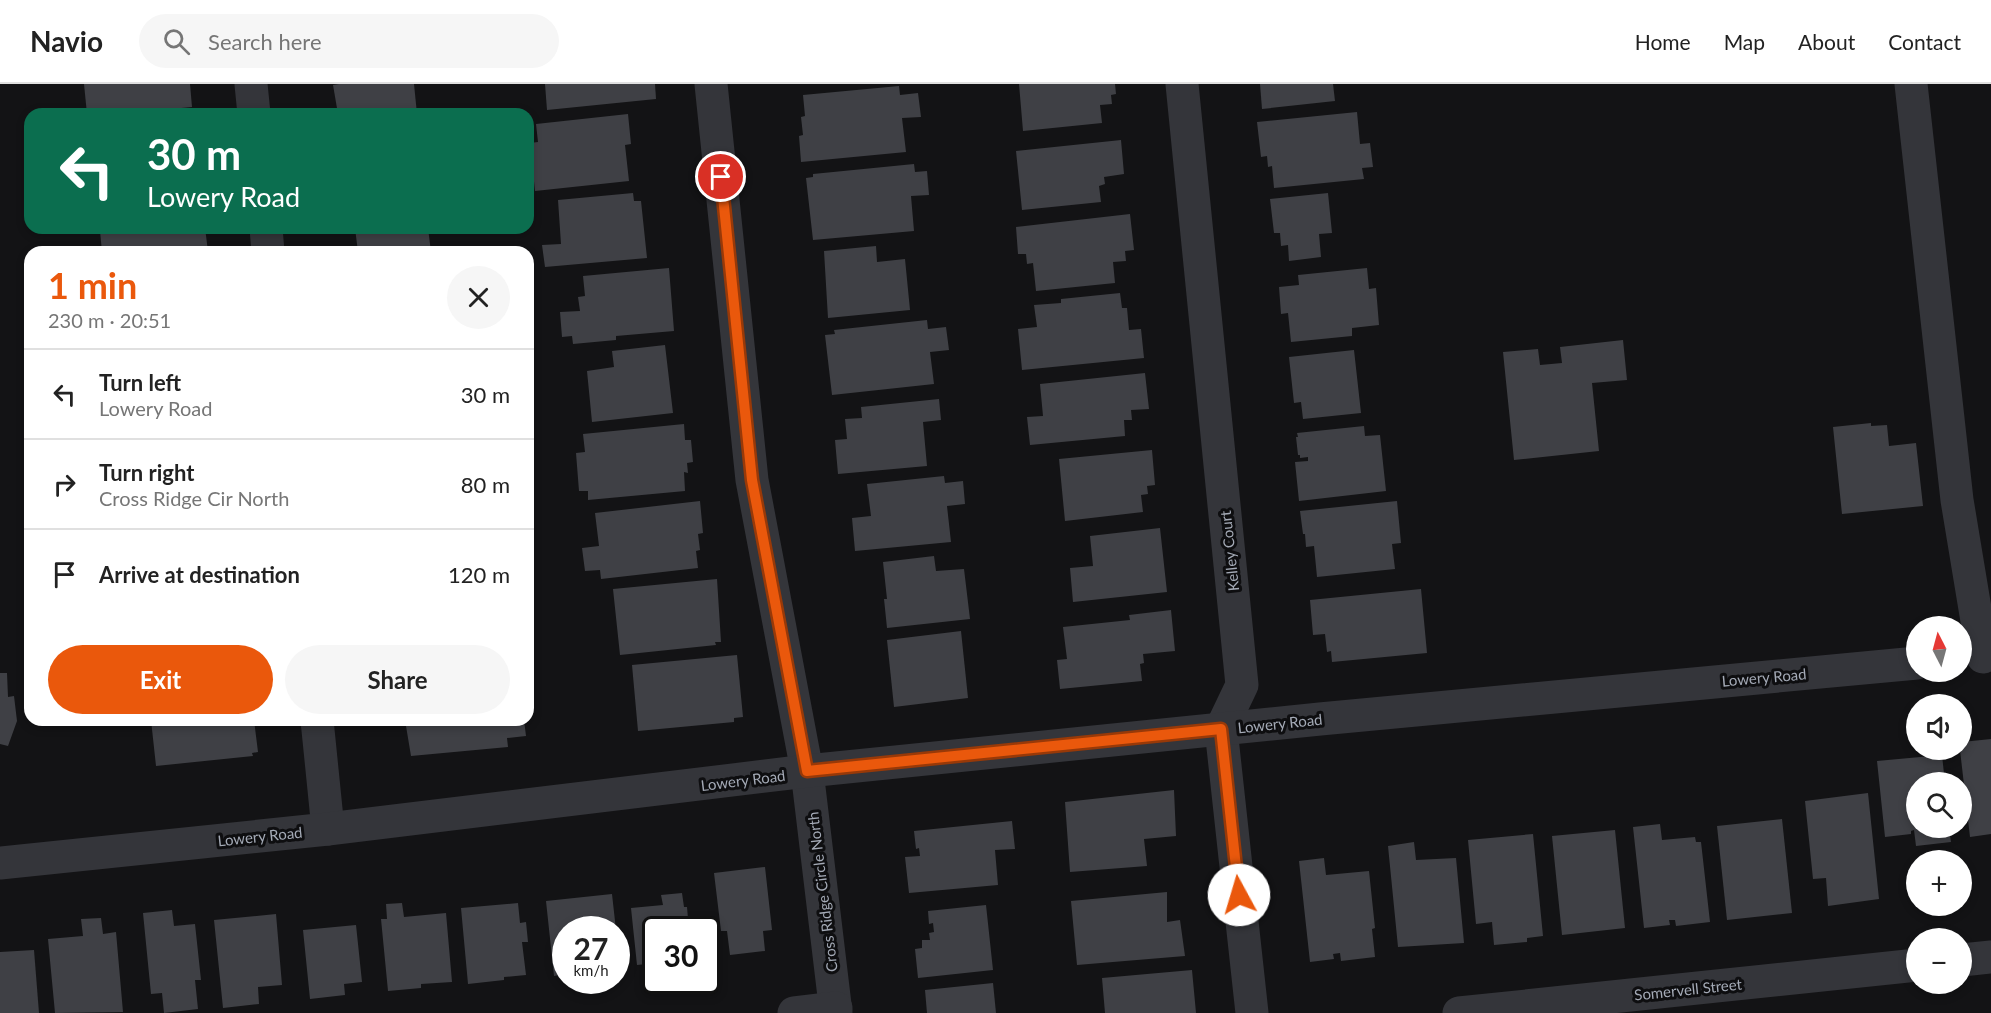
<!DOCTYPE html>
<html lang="en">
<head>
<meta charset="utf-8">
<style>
	:root { --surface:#fff; --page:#f6f6f6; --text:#222; --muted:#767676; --line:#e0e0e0; --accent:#ea580c }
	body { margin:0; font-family:Lato,sans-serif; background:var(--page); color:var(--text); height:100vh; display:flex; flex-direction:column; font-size:22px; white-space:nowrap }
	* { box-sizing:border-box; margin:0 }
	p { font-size:20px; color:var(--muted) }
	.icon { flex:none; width:33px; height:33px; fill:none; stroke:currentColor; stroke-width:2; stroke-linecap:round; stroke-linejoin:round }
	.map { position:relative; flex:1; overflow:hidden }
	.panel { position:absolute; left:24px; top:162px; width:510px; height:480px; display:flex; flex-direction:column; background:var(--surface); border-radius:18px; box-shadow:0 3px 9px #0003 }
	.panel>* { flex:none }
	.banner { position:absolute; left:24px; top:24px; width:510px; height:126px; border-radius:18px; box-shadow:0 3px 9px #0003; background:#0b6e4f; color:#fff; overflow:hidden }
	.needle { width:39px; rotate:354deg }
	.controls { position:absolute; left:1906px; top:532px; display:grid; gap:12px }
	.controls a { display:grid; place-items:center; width:66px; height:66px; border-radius:50%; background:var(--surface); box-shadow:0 3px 9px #0003; font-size:30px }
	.speed { position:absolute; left:552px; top:832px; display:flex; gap:12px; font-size:30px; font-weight:700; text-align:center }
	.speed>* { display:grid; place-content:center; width:78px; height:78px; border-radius:50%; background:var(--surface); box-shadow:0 3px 9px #0003; line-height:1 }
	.speed small { font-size:15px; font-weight:400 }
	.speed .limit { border:3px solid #111; border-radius:9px; background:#fff; color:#111 }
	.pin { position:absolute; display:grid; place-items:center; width:51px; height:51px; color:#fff; margin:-26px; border:3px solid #fff; border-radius:50%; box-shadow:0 2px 6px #0007 }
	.me { position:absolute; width:66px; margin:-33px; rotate:354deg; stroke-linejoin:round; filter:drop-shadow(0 0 4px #0008) }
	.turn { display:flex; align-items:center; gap:21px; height:126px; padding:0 24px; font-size:27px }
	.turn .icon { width:78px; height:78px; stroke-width:2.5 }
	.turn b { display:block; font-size:42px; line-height:51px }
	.round { display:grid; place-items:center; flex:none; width:63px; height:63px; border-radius:32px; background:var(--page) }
	.summary { display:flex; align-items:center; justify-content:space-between; height:102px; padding:0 24px }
	h1 { font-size:36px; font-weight:700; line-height:45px; color:var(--accent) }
	.primary-button { display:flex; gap:12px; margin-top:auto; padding:12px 24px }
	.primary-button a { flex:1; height:69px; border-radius:36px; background:var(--accent); color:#fff; font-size:24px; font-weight:700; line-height:69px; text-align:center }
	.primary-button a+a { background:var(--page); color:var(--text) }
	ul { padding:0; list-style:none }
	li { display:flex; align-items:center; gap:18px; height:90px; padding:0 24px; border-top:2px solid var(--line) }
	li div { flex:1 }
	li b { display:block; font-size:22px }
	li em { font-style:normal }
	header { display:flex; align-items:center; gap:36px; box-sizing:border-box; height:84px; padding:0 30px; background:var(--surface); border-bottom:2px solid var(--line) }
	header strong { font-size:28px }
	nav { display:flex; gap:33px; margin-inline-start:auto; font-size:21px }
	.search { width:420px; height:54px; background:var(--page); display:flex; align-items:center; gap:15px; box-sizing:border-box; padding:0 21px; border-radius:33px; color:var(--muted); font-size:22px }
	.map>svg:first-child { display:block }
</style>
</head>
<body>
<header>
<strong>Navio</strong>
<div class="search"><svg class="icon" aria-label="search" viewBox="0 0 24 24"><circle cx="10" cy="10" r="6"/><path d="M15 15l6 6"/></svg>Search here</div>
<nav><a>Home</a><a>Map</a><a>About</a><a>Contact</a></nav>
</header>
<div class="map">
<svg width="1991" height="929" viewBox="0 0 1991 929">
	<rect width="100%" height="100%" fill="#131315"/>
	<g fill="#3f4045">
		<path d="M84,0H190L192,23L119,30H87Z"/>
		<path d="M339,0H414L417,30H338L333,1Z"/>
		<path d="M545,0H655L656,15L547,26Z"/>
		<path d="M1019,0H1115L1116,10L1111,11L1112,20L1100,21L1102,39L1023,47Z"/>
		<path d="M1260,0H1333L1335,17L1262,25Z"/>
		<path d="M899,2L900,11L918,9L921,33L902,34L906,68L801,78L799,52L803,51L801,33L805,32L803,11Z"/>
		<path d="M1357,28L1360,60L1370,59L1373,83L1362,84L1364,95L1274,104L1272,82L1268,83L1267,72L1261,73L1257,38Z"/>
		<path d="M628,30L631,60L625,61L629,97L535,107L530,59L538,58L536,40Z"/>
		<path d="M1121,56L1124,90L1104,93L1105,100L1099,102L1101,118L1022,126L1016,67Z"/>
		<path d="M914,80L915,88L927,87L929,111L911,112L914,147L813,156L806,94L813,93V90Z"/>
		<path d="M633,109L634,117H641L647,174L545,183L542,161L561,160L558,116Z"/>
		<path d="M1328,109L1332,149L1319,150L1321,173L1289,177L1288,161L1281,162L1280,149H1274L1270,115Z"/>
		<path d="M1130,130L1134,166L1125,167L1126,177L1113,178L1115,199L1036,207L1033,179L1027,180L1026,170H1018L1016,143Z"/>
		<path d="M129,144H205L208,167L102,168L100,147Z"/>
		<path d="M355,144H428L431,168H358Z"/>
		<path d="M876,162L877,178L905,175L910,226L828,234L824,167Z"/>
		<path d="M669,184L674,247L616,252V256L573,260L572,252L562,253L560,228L580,227L578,213L585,212L583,192Z"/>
		<path d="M1367,184L1369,205L1376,204L1379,241L1352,244V252L1291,258L1288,229L1281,230L1279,203L1299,201L1298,191Z"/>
		<path d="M1120,209L1122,224H1127L1129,246L1141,245L1144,274L1022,286L1018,245L1037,243L1034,221L1061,219V215Z"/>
		<path d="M927,236L928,245L946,243L949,266L930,268L934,300L832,311L825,251L835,250L834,246Z"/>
		<path d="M1623,256L1627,296L1592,299L1599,367L1514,376L1503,268L1538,265L1540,281L1562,279L1560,263Z"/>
		<path d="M665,261L673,329L592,338L587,287L614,283L612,267Z"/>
		<path d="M1354,266L1361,329L1303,335L1301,318L1294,319L1289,273Z"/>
		<path d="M1145,289L1149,325L1131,326L1132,336H1124L1125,352L1030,361L1027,333L1043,332L1040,300Z"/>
		<path d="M939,315L941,336L923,338L927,382L838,390L835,356L847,355L845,335L862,334L861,323Z"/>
		<path d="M1871,339V342L1887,341L1889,362L1916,359L1923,422L1842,430L1833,343Z"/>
		<path d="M684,340L685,356H691L693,378L687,379L688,389L684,388L685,407L588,416V407H579L576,369L585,368L583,350Z"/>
		<path d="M1364,342L1365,352L1380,351L1386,407L1299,417L1295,378L1308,377V373L1300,374V371H1298L1296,353H1298L1297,349Z"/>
		<path d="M1152,366L1155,401L1147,402L1148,410L1141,411L1143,428L1065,437L1059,375Z"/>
		<path d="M944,392L945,399L963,397L965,420L947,422L951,458L855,467L852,434L871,432L867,400Z"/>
		<path d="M700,417L703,449L698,450L700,466L696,467L698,484L601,495L600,486L585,487L582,464L599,462L595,429Z"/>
		<path d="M1397,417L1401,459L1392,460L1395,485L1317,493L1314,462L1306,463L1305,450H1303L1300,427Z"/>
		<path d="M1160,444L1167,508L1073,518L1070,484L1093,482L1090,452Z"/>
		<path d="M934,472L936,487L964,485L970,535L887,544L884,515H887L883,478Z"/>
		<path d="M717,495L721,558H715L716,561L620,571L613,505Z"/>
		<path d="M1421,505L1427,569L1332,578L1331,567L1327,568L1325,550L1313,551L1310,516Z"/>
		<path d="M1171,526L1175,567L1143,570L1144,579L1140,580L1142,597L1060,605L1057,576L1067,575L1063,543L1130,536L1129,531Z"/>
		<path d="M961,547L968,614L894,623L887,556Z"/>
		<path d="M737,571L743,633L734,634V638L638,647L632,581Z"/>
		<path d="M0,589H7L8,613L14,612L17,637L8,662L0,660Z"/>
		<path d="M151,636H254L258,668L252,669L253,672L156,682Z"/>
		<path d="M405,636H524L526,652L507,654L508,663L411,672Z"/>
		<path d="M1991,655V750L1970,753L1960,666H1962V658Z"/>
		<path d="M1942,671L1945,699H1917V744H1949L1951,758L1916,762L1914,746L1911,747V750L1885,753L1877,677Z"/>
		<path d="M1174,706L1176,752L1144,755L1147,782L1070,788L1065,718Z"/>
		<path d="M1868,709L1879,815L1828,822L1826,794L1813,795L1805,717Z"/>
		<path d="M1782,735L1792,829L1727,836L1717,742Z"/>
		<path d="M1012,737L1015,765L995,766L998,801L909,809L905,773L920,772L919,764L916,765L914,747Z"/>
		<path d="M1660,740L1662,756L1695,753L1696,758H1701L1710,838L1676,842L1675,836H1669L1670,841L1644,844L1633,743Z"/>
		<path d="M1615,746L1625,844L1562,851L1552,752Z"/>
		<path d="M1533,750L1543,852L1527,854V858L1494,861L1492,838L1476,840L1468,756Z"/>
		<path d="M1414,758L1416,776L1456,774L1464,859L1398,863L1388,762Z"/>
		<path d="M1324,774L1326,791L1369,787L1375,844L1372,845L1375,873L1341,877L1340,869L1333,870L1334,875L1310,878L1299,777Z"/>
		<path d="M765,783L772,846L763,847L765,867L730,871L727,847H721L714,789Z"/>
		<path d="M1167,808V838L1180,836L1185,872L1077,881L1071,817Z"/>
		<path d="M682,809L684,823H687L689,846H656V879L637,881L631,824L663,821L661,811Z"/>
		<path d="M612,810L616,846H566V890L554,892L546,817Z"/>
		<path d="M402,819L404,833L446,829L452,898L421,900V904L388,907L381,835H387L386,820Z"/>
		<path d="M518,819L520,839L526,838L528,858H522L526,891L504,893V896L468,900L461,824Z"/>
		<path d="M986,821L993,886L918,894L915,865L922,864V856H930L929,849L934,848L933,839L929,840L928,827Z"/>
		<path d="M172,826L174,842L195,840L201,896H195L198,925L164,929L162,909L151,910L143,829Z"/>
		<path d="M276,830L282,901L258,903L259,920L223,924L214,836Z"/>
		<path d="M101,834L103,850L116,848L123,928L55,929L48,855L83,852L81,835Z"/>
		<path d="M356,841L362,898L344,900L345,911L310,915L303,846Z"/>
		<path d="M34,866L39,929H0V868Z"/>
		<path d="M1192,886L1196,929H1105L1102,894Z"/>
		<path d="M993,899L996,929H927L925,906Z"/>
	</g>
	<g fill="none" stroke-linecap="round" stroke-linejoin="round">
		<g stroke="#34353a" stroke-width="33">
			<path d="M251,0L254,30"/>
			<path d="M711,0L752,396L807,687L836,929"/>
			<path d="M1182,0L1242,601L1221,645L1252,929"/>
			<path d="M1911,0L1957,416L1983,573"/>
			<path d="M266,144L268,168"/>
			<path d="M317,636L328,745"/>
			<path d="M0,779L328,745L807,687L1320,635L1917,579"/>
			<path d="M1962,876L1991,873"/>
			<path d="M794,929L836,924"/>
			<path d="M1459,929L1917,881"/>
		</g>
	</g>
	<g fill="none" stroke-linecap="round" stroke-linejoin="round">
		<defs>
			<path id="route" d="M721,93L752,396L807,687L1221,645L1239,811"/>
		</defs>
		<use href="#route" stroke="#983908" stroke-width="15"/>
		<use href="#route" stroke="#ea580c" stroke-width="10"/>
	</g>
	<g text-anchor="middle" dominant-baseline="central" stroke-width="6" stroke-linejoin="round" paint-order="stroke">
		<g font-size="15" fill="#a4aab6" stroke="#0e0e10">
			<text transform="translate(1229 467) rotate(-96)">Kelley Court</text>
			<text transform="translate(1764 593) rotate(-5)">Lowery Road</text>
			<text transform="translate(1280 639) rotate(-6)">Lowery Road</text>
			<text transform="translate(743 696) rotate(-7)">Lowery Road</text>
			<text transform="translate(260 752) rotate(-6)">Lowery Road</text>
			<text transform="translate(822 808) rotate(-97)">Cross Ridge Circle North</text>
			<text transform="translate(1688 905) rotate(-6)">Somervell Street</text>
		</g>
	</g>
</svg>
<div class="controls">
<a><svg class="needle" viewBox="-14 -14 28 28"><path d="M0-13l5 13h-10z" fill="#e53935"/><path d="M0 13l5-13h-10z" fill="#767676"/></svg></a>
<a><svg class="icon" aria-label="sound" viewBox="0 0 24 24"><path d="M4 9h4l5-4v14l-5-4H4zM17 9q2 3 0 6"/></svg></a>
<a><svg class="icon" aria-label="search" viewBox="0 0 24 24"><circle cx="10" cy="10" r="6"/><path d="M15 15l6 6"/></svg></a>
<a>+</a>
<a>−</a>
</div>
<div class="speed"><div>27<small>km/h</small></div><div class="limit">30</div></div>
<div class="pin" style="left:721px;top:93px;background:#d93025"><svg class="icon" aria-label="arrive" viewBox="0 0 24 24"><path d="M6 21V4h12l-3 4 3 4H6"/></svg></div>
<svg class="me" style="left:1239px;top:811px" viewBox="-20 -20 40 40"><circle r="19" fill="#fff"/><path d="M0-13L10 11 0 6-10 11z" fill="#ea580c"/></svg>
<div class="banner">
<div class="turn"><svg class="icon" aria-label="left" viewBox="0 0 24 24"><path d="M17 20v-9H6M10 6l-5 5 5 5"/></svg><div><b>30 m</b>Lowery Road</div></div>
</div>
<section class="panel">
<div class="summary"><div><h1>1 min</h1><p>230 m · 20:51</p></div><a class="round"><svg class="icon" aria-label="close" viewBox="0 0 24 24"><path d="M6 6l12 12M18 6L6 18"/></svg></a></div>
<ul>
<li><svg class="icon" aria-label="left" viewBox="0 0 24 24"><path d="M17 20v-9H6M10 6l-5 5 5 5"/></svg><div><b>Turn left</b><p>Lowery Road</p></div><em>30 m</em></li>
<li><svg class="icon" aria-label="right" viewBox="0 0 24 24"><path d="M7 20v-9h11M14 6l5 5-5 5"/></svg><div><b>Turn right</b><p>Cross Ridge Cir North</p></div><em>80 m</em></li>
<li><svg class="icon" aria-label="arrive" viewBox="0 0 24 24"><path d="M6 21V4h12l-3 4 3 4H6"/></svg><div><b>Arrive at destination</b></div><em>120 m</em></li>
</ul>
<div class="primary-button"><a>Exit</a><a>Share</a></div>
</section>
</div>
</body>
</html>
